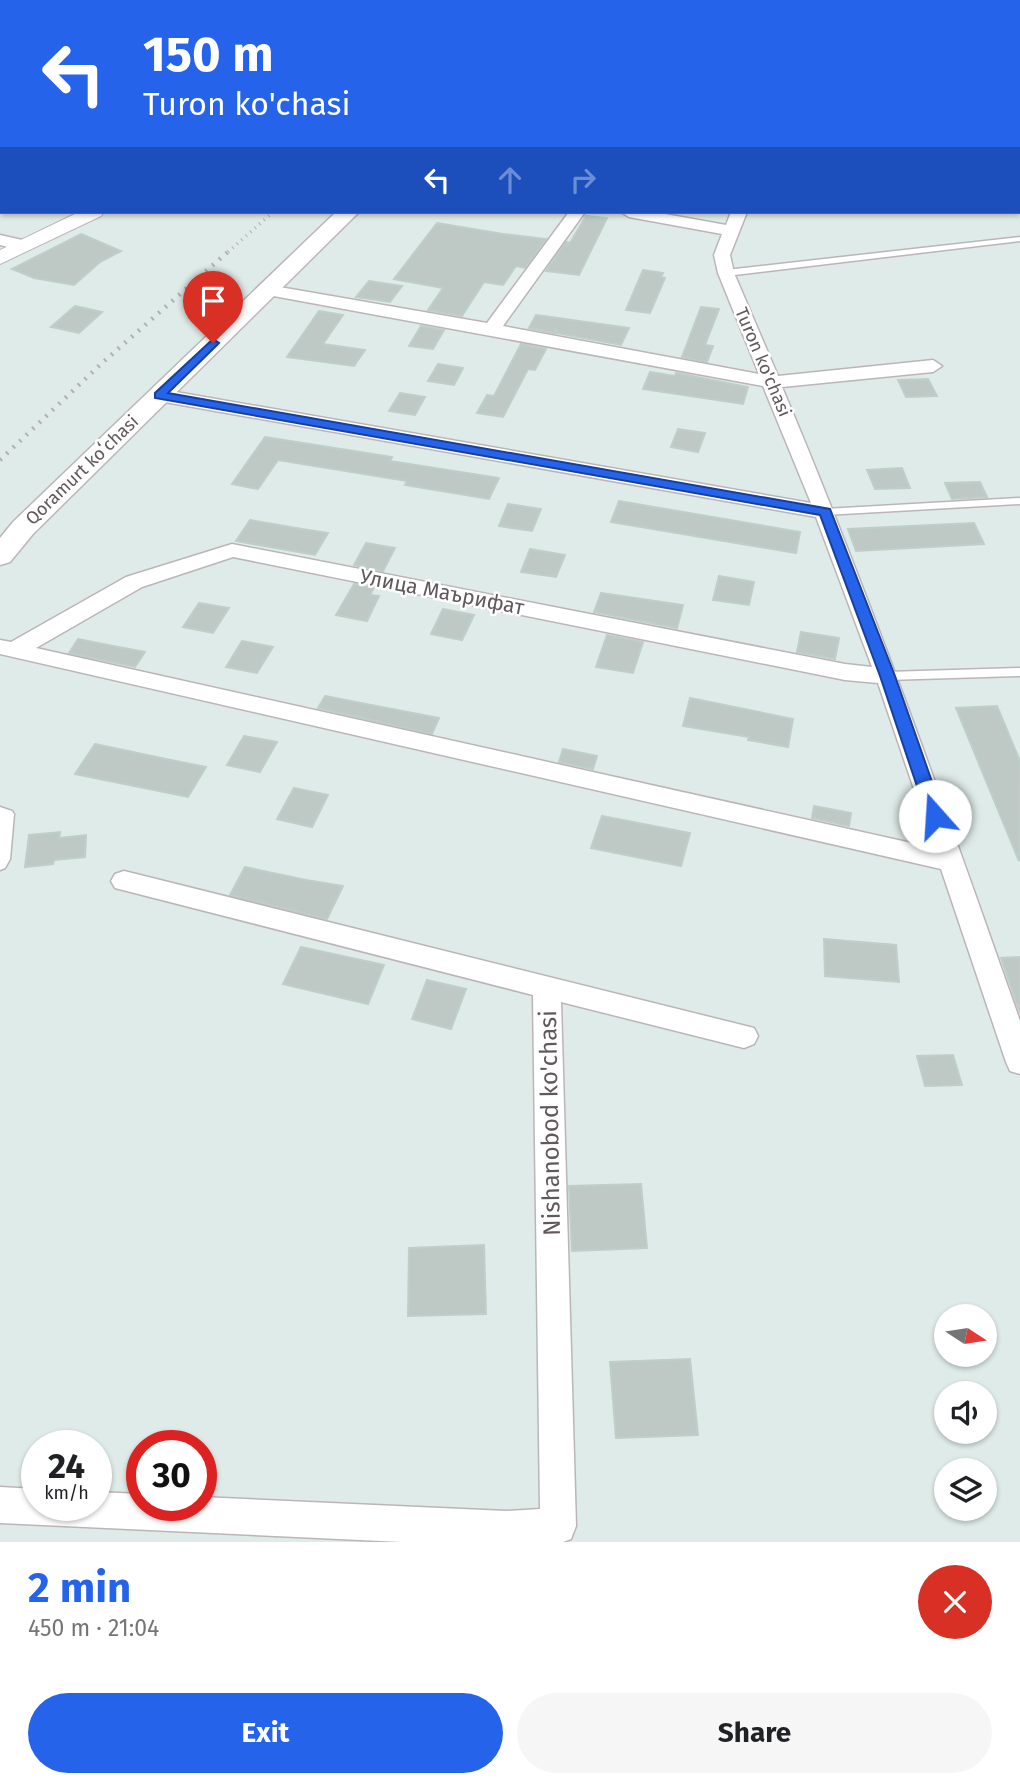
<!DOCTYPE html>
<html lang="en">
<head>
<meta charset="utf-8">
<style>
	:root { --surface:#fff; --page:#f6f6f6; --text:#202124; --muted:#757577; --accent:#2563eb }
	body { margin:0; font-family:"Fira Sans",sans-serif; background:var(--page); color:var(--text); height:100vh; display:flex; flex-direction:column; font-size:26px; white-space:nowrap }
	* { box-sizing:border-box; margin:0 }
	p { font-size:23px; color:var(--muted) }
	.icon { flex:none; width:38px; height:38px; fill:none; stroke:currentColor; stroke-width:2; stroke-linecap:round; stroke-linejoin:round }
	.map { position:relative; height:1542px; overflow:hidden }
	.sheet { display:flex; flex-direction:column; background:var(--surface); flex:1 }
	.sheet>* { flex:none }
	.banner { position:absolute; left:0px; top:0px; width:1020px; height:214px; box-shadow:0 2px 5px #0004; background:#2563eb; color:#fff; overflow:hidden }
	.needle { width:46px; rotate:102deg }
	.tools { position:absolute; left:934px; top:1304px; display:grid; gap:14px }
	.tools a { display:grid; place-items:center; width:63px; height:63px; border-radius:50%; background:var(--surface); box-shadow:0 2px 5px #0004; font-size:35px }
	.speed { position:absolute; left:21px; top:1430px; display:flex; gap:14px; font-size:35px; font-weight:700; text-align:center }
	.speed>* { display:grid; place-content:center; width:91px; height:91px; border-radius:50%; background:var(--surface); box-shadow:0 2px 5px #0004; line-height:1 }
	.speed small { font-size:18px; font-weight:400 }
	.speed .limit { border:10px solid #d22; background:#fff; color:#111 }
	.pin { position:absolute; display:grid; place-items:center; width:60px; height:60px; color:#fff; margin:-72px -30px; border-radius:50% 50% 50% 0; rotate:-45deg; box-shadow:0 0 7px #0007 }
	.pin .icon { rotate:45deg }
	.me { position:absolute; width:77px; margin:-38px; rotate:341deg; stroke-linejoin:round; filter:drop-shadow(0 0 5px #0008) }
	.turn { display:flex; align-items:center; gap:24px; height:147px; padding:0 28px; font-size:32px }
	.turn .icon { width:91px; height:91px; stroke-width:2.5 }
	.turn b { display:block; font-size:49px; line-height:60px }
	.lanes { display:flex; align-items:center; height:66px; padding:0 28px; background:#0003; justify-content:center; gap:35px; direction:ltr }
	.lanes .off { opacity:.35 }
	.round { display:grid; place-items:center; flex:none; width:74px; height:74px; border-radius:37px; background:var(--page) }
	.head { display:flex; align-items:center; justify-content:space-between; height:119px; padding:0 28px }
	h1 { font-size:42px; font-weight:700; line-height:52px; color:var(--accent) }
	.action { display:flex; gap:14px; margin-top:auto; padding:14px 28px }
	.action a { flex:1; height:80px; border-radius:42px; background:var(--accent); color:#fff; font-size:28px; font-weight:700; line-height:80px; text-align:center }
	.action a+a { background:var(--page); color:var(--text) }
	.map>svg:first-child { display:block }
</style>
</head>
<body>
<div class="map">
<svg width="1020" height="1542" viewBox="0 0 1020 1542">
	<rect width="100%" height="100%" fill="#dfebe8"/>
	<g fill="#bec8c4" stroke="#becfc9" stroke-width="2">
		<path d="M586,216L607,218L579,275L546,271L566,242L570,243Z"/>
		<path d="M437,223L503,234L546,239L525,268L516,266L503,285L484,282L462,316L428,310L443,288L394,279Z"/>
		<path d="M81,234L121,251L100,262L74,285L34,278L12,269Z"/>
		<path d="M643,270L663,273L661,277L665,278L650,313L626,310Z"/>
		<path d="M369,281L402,286L390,302L356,297Z"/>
		<path d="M75,306L102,312L79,333L51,327Z"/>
		<path d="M701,307L719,309L705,345L713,346L707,362L682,357Z"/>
		<path d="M319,311L343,315L323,344L365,350L354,366L287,357Z"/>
		<path d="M536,315L558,318L629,328L621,345L556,333L557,327L554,333L529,328Z"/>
		<path d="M421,326L444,330L433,349L409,346Z"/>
		<path d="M521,344L546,349L535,370L528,369L503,417L477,413L487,395L494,396Z"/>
		<path d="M438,364L463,368L454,385L428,381Z"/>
		<path d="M650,372L675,376L676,373L748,387L743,404L643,389Z"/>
		<path d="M928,379L937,396L906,397L898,380Z"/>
		<path d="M400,393L425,397L415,415L389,411Z"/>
		<path d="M678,429L705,433L698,452L671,447Z"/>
		<path d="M265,437L392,457L390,461L499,478L489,499L405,485L407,481L278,460L258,489L232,484Z"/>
		<path d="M902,468L910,488L875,489L867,470Z"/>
		<path d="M980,482L987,497L952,499L945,483Z"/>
		<path d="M619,501L800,532L796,553L611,522Z"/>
		<path d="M508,504L541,509L532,531L499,526Z"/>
		<path d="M250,520L302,529L328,533L315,555L236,541Z"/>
		<path d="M974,523L984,544L856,551L848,529Z"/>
		<path d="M366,543L395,548L383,571L354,565Z"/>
		<path d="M530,549L565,555L556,577L521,572Z"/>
		<path d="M719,576L754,582L749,605L713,600Z"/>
		<path d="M354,584L374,588L370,595L379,596L367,621L336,615Z"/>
		<path d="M601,593L683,605L677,628L594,612Z"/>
		<path d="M199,603L229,608L213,633L183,627Z"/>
		<path d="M443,609L474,615L462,640L431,634Z"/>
		<path d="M801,632L839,638L835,659L797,652Z"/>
		<path d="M607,635L643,642L633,673L596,667Z"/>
		<path d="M78,639L113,646L145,652L135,667L69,653Z"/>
		<path d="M242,641L273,647L257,673L226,667Z"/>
		<path d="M325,696L366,704L439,718L432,734L318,708Z"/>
		<path d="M690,698L793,719L788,747L748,740L749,737L683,726Z"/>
		<path d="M997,706L1020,761L1019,861L956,708Z"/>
		<path d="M244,736L277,742L260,772L227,765Z"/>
		<path d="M95,744L166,759L206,767L188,797L75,774Z"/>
		<path d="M563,749L597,756L593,769L559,762Z"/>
		<path d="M294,788L328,795L312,827L277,819Z"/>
		<path d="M814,806L851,813L849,826L812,818Z"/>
		<path d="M602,816L690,833L681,866L591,848Z"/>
		<path d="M60,832L59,838L86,835L85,857L54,860L53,864L25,867L29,835Z"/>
		<path d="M245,867L306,880L343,886L327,919L230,895Z"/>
		<path d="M824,939L896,945L899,982L825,976Z"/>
		<path d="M301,947L384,965L368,1004L283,984Z"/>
		<path d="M1020,957V1013L1001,958Z"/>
		<path d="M427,980L466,989L451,1029L412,1019Z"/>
		<path d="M953,1055L962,1085L925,1086L917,1056Z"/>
		<path d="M641,1184L647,1248L572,1251L569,1186Z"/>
		<path d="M484,1245L486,1314L408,1316L409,1248Z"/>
		<path d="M690,1359L698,1435L616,1438L610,1362Z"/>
	</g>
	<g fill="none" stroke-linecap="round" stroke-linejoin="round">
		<defs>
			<g id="service">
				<path d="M117,0H124L115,2Z"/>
				<path d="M293,0H300L291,2Z"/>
				<rect x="0" y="32" width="2" height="5"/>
				<rect x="0" y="99" width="2" height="4"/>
				<rect x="0" y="129" width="2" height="4"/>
				<rect x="1018" y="141" width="2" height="6"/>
				<rect x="0" y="147" width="2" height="5"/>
				<path d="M1020,237V241L726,276L722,273L726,270Z"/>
				<path d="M1020,498V504L825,515L820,512L825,509Z"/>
				<path d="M1020,668V676L887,680L881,676L887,672Z"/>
				<path d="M0,807L12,811L14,814L10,859L5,868L0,870Z"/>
			</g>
			<g id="minor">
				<rect x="777" y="0" width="12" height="2"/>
				<path d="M852,0H865L851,2Z"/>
				<path d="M569,212H585L503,326L759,374L718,273L714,255L722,234L629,217L621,212H654L726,225L731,212H747L730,255L734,273L778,376L933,360L942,366L933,372L782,387C870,595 945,808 1020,1021V1074L1010,1071L1006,1062L941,869L0,654V640L11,642L126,577L232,544L845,664L872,667L816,517L159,401L150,395L159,389L811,503L763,386L268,295L259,290L268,285L487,323ZM233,557L845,680L878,683L934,848L36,648L142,587Z"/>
				<path d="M0,235L31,242L33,246L25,251L0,245Z"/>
				<path d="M124,871L754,1028L758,1036L754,1044L744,1048L561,1002L576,1526L571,1539L563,1542H402L0,1523V1487L37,1489V1505H96V1492L142,1494V1505H201V1497L506,1511L540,1509L533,995L115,888L111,881L115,874Z"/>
			</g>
			<g id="tertiary">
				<path d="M382,0H398L380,2Z"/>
				<path d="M79,212H104L101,216L0,264V250Z"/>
			</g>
			<g id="secondary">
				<path d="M555,0H573L553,2Z"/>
				<path d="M336,212H359L33,534L10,562L0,565V538L13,522Z"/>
			</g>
		</defs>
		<use href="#service" stroke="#bcb5b8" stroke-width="3"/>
		<use href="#minor" stroke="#bcb5b8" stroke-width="3"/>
		<use href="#tertiary" stroke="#bcb5b8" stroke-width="2"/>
		<use href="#secondary" stroke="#beb5b9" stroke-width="3"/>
		<use href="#service" fill="#fff" fill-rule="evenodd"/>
		<use href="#minor" fill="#fff" fill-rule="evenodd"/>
		<use href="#tertiary" fill="#fff" fill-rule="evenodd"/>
		<use href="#secondary" fill="#fff" fill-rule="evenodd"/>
		<g stroke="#b2b1b2" stroke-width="3.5" stroke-dasharray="1 5" stroke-linecap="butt">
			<path d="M502,2L504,0"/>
			<path d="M228,252L273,212"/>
		</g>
		<path stroke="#b2b1b2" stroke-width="4.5" stroke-dasharray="2 7" stroke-linecap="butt" d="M0,460L101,364L230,250"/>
	</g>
	<path fill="#2563eb" stroke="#184099" stroke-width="2" d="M213,339L219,343L217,345L168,393L830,509L895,676L944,816L941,820L935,822L927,816L880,676L820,515L155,398V393Z"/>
	<g text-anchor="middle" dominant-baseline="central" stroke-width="5" stroke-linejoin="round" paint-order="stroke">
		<g font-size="18" fill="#60585c" stroke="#fff">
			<text transform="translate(763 362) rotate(67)">Turon ko'chasi</text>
			<text transform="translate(82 470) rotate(-44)">Qoramurt koʻchasi</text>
		</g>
		<g font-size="21" fill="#60585c" stroke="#fff">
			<text transform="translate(442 592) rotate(11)">Улица Маърифат</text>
		</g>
		<g font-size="24" fill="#60585c" stroke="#fff">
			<text transform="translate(550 1123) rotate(-91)">Nishanobod ko'chasi</text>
		</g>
	</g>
</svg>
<div class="tools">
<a><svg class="needle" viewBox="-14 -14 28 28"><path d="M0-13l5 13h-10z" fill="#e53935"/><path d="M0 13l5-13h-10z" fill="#757577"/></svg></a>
<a><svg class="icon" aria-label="sound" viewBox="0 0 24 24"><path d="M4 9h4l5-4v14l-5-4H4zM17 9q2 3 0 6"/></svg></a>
<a><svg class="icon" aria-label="layers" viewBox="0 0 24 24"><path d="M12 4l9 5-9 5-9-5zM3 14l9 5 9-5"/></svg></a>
</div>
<div class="speed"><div>24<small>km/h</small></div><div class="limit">30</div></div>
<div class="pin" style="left:213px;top:343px;background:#d93025"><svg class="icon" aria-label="arrive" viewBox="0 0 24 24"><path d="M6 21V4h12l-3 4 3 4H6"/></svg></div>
<svg class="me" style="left:935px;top:816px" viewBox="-20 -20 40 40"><circle r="19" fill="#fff"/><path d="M0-13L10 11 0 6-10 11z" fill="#2563eb"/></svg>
<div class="banner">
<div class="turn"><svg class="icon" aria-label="left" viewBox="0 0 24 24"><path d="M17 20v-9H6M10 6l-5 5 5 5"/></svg><div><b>150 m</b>Turon ko'chasi</div></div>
<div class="lanes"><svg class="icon" aria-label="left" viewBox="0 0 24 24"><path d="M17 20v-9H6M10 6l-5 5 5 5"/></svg><svg class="icon off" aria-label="ahead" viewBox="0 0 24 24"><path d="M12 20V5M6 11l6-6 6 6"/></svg><svg class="icon off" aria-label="right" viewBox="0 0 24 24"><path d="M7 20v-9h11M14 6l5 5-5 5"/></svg></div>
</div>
</div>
<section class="sheet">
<div class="head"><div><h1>2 min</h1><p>450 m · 21:04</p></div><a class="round" style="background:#d93025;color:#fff"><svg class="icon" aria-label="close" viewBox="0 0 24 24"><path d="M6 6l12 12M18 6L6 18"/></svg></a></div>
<div class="action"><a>Exit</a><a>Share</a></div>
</section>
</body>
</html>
